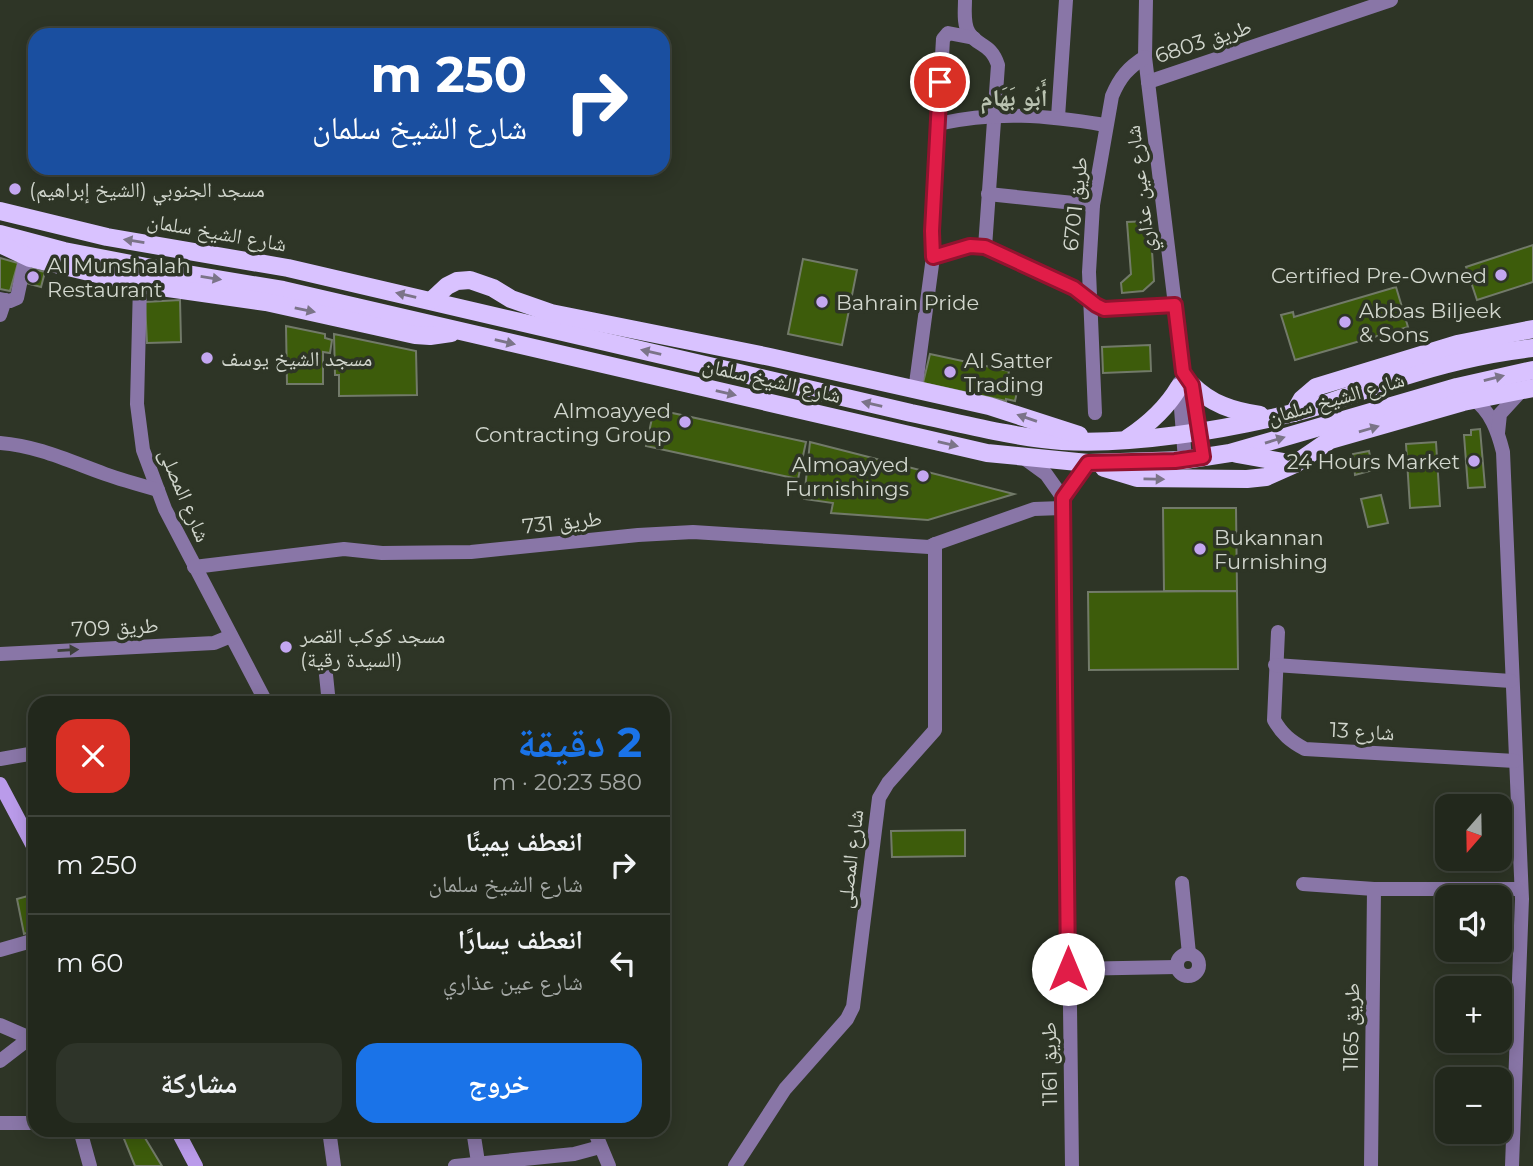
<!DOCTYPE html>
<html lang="ar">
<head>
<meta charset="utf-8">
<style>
	:root { --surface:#22281c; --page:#2e3429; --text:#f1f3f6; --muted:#a2a6a3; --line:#3f443b; --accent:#1a73e8 }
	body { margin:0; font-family:Montserrat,"Noto Naskh Arabic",sans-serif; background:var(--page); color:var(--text); direction:rtl; height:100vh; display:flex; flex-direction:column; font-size:26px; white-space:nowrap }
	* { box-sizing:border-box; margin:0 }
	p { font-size:23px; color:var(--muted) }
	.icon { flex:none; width:38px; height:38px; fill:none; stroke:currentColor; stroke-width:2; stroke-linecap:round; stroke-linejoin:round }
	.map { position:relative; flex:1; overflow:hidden; direction:ltr }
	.details { position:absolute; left:28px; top:696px; width:642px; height:441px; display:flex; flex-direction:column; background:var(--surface); border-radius:21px; box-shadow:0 4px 18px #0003,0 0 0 2px var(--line); direction:rtl }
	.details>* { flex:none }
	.top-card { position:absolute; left:28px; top:28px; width:642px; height:147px; border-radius:21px; box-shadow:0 4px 18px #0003,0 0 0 2px var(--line); direction:rtl; background:#1a4fa0; color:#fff; overflow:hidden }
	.needle { width:46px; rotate:200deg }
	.buttons { position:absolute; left:1435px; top:794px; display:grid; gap:14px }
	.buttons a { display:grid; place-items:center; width:77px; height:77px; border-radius:14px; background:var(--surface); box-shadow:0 4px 18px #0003,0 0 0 2px var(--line); font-size:35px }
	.pin { position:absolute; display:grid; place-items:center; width:60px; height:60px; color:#fff; margin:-30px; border:4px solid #fff; border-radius:50%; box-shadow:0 2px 7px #0007 }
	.me { position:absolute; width:77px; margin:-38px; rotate:0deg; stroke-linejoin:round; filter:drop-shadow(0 0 5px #0008) }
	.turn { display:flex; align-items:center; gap:24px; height:147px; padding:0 28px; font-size:32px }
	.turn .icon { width:91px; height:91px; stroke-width:2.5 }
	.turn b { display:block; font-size:49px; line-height:60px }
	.round { display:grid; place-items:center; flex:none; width:74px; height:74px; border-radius:21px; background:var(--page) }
	.overview { display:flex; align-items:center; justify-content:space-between; height:119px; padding:0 28px }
	h1 { font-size:42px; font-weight:700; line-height:52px; color:var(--accent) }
	.button { display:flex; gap:14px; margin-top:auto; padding:14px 28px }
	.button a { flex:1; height:80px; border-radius:21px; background:var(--accent); color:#fff; font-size:28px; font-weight:700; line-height:80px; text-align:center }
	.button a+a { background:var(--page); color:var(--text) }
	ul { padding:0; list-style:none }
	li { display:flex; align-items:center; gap:21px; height:98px; padding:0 28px; border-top:2px solid var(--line) }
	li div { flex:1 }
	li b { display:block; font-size:26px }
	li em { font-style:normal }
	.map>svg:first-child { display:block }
</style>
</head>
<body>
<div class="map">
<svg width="1533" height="1166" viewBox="0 0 1533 1166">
	<rect width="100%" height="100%" fill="#2e3526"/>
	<g fill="#3d5c0b" stroke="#727a69" stroke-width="2">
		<path d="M1150,221L1154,281L1143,291L1122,293L1121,283L1131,274L1127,222Z"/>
		<path d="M1533,245V282L1477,300L1466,267Z"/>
		<path d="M0,258L18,263L10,291L0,289Z"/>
		<path d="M803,259L857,270L842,345L788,334Z"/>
		<path d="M25,267L45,272L41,287L22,282Z"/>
		<path d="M1396,287L1408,327L1295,360L1281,315L1293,312L1294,317Z"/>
		<path d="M180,300L181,342L147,343L145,302Z"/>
		<path d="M286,326L325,334V338L332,340L330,353L323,352V384H287Z"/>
		<path d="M334,334L416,351L417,395L339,396V375H335Z"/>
		<path d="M1150,345L1151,371L1103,373L1102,347Z"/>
		<path d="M930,354L1009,371L1005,389L1017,392L1015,401L1006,399V401L923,383Z"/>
		<path d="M654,409L806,442L798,479L646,446Z"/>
		<path d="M1480,429L1485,487L1468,488L1464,435H1471V430Z"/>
		<path d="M810,442L1014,494L928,520L831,513L833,503L804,499Z"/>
		<path d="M1436,442L1440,506L1410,508L1406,444Z"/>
		<path d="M1369,451L1373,470L1355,475L1353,454Z"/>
		<path d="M1381,495L1388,523L1368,527L1361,499Z"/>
		<path d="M1163,508H1236L1237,591H1164Z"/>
		<path d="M1237,591L1238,669L1089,670L1088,592Z"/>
		<path d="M965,830V856L892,857L891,831Z"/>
		<path d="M35,894V930L24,934L17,899Z"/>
		<path d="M142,1133L162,1166H135L122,1134Z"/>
	</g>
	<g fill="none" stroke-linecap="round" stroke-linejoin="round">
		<g stroke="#8976a7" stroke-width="14">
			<path d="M965,0C965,10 963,24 969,33C978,47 991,43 998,65L985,247"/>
			<path d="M1146,0L1145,57L1175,305L1183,372L1192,385L1203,457"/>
			<path d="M1148,82L1391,0"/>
			<path d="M1058,117L1066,0"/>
			<path d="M937,124C997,111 1046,115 1105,125"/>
			<path d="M988,194L1093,205"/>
			<path d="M933,257L970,246L985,247L1074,288L1096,305L1104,309L1175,305"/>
			<path d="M140,284L137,404L143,450L165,509L267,704"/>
			<path d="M0,299L10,301L17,298L26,256"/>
			<path d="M0,315L5,300"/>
			<path d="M1179,383L1185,460"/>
			<path d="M915,391L933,257L932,231L943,39L948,33L974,38"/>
			<path d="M1473,399C1491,411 1498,432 1503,452L1522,899L1512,1166"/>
			<path d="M1095,413L1089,272L1093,205L1112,96C1120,77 1128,68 1145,57"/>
			<path d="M1498,433L1500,414L1523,389"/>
			<path d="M0,443C38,446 69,461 105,474C122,480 140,485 158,490"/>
			<path d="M1024,458L1046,474L1063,498"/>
			<path d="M194,567L344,549L382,553L471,552L638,535L693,532L929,547L935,544"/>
			<path d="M1278,632L1274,720C1282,734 1290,741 1305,749L1515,761"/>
			<path d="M0,654L214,643L231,636"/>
			<path d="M325,665L329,704"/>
			<path d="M1275,665L1511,681"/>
			<path d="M249,704L264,700"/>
			<path d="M0,759L35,753"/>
			<path d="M1182,883L1189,954"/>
			<path d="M1303,884L1374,889H1521"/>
			<path d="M0,950L35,940"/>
			<circle cx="1188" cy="965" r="11"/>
			<path d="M1068,969L1177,967"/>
			<path d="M0,1025L30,1038"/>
			<path d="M0,1061L35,1034"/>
			<path d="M0,1123H35"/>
			<path d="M80,1130L90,1166"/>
			<path d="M329,1130L334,1166"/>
			<path d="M473,1130L478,1162"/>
			<path d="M594,1130L609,1166"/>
			<path d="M455,1166L574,1154L600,1147"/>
			<path d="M735,1166L785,1089L847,1019L853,1007L879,798L888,783L935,730V544L1034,509L1062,508"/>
			<path d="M1072,1166L1064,530C1060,494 1066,490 1088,463"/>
			<path d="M1371,1166L1374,889"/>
		</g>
		<g stroke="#ba9bea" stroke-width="14">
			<path d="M0,784L35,850"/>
			<path d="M177,1130L196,1166"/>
		</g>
		<g stroke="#d9c2ff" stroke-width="18">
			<path d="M0,211L107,237L288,268L911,413C960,423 1011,437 1062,441C1134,445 1223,430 1293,413C1329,405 1364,389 1399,378C1442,364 1488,353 1533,348"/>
			<path d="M0,234L64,251L162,270L283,290L987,453L1088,463L1185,460L1230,453L1457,387L1533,370"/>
			<path d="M0,244L30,258L140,284L266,302L415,335L430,336L451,333"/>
			<path d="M432,300L447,286L457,281L470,280L493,288L511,299L551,313L770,357L989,406L1079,435"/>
			<path d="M1192,385C1211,404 1233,411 1260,415"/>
			<path d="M1294,413L1302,399L1316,387L1457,344L1533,329"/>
			<path d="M1128,438C1149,424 1166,409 1179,387"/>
			<path d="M1237,454L1295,464"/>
			<path d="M1104,468L1137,478L1247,479L1266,477L1295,464L1330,440L1463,402L1533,388"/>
		</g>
	</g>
	<defs><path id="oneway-solid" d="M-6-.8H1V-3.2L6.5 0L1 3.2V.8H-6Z" transform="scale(1.75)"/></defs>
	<g fill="#7b7488">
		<use href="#oneway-solid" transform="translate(134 241) rotate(-171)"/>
		<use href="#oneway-solid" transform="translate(211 278) rotate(9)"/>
		<use href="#oneway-solid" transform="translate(406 295) rotate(-167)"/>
		<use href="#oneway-solid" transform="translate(305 310) rotate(12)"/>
		<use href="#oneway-solid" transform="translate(505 342) rotate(13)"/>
		<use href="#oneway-solid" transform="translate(651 352) rotate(-167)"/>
		<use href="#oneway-solid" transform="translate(1494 378) rotate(-14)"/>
		<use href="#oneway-solid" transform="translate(726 393) rotate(13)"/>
		<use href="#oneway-solid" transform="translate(872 404) rotate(-167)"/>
		<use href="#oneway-solid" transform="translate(1027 418) rotate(-161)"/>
		<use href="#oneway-solid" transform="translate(1369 429) rotate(-16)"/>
		<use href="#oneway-solid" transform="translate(1275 440) rotate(-17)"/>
		<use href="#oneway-solid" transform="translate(948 444) rotate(13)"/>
		<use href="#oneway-solid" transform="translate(1154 479) rotate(1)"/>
	</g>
	<use fill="#3c3f39" href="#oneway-solid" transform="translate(68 650) rotate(-3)"/>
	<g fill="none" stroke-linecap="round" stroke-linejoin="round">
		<defs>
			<path id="route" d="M940,82L932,231L933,257L970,246L985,247L1074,288L1096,305L1104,309L1175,305L1183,372L1192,385L1203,457L1175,461L1088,463L1063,498L1068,969"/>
		</defs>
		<use href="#route" stroke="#92132f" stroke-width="18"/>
		<use href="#route" stroke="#e11d48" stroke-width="12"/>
	</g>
	<g fill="#c4a7f1" stroke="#2e3526" stroke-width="2.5">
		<circle cx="15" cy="189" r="7"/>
		<circle cx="1501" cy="275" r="7"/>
		<circle cx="33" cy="277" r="7"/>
		<circle cx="822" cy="302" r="7"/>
		<circle cx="1345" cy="322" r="7"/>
		<circle cx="207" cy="358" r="7"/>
		<circle cx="950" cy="372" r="7"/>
		<circle cx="685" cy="422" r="7"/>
		<circle cx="1474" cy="461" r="7"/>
		<circle cx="923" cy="476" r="7"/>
		<circle cx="1200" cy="549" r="7"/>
		<circle cx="286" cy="647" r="7"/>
	</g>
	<g text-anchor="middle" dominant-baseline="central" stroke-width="7" stroke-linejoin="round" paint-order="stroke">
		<g font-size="21" fill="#d1d6cd" stroke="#2e3526">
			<text transform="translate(1203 41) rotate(-18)">طريق 6803</text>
			<text transform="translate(1140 189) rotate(-97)">شارع عين عذاري</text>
			<text transform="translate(1075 204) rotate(-84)">طريق 6701</text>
			<text transform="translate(217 232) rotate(10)">شارع الشيخ سلمان</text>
			<text transform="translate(772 380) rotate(13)">شارع الشيخ سلمان</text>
			<text transform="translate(1336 398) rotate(-16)">شارع الشيخ سلمان</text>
			<text transform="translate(185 495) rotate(67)">شارع المصلى</text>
			<text transform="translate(562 522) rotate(-6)">طريق 731</text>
			<text transform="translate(115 627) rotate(-3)">طريق 709</text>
			<text transform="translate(1362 731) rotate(3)">شارع 13</text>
			<text transform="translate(850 859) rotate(-83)">شارع المصلى</text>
			<text transform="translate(1351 1027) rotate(-89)">طريق 1165</text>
			<text transform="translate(1049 1064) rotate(-91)">طريق 1161</text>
		</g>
		<g font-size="21" fill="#d1d6cd" stroke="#2e3526" text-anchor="start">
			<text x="29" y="189">مسجد الجنوبي (الشيخ إبراهيم)</text>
			<text x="47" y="265">Al Munshalah<tspan x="47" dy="24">Restaurant</tspan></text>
			<text x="1487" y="275" text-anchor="end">Certified Pre-Owned</text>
			<text x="836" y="302">Bahrain Pride</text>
			<text x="1359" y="310">Abbas Biljeek<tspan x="1359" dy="24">&amp; Sons</tspan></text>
			<text x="221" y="358">مسجد الشيخ يوسف</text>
			<text x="964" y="360">Al Satter<tspan x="964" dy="24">Trading</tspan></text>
			<text x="671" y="410" text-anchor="end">Almoayyed<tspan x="671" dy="24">Contracting Group</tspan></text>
			<text x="1460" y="461" text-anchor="end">24 Hours Market</text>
			<text x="909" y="464" text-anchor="end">Almoayyed<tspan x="909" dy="24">Furnishings</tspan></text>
			<text x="1214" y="537">Bukannan<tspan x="1214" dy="24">Furnishing</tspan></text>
			<text x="300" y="635">مسجد كوكب القصر<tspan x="300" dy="24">(السيدة رقية)</tspan></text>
		</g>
		<g font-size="24" font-weight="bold" fill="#bac3b1" stroke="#2e3526">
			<text x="1014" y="97">أَبُو بَهَام</text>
		</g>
	</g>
</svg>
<div class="buttons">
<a><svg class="needle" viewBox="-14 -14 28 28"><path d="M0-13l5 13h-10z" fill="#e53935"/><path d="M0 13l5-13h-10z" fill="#a2a6a3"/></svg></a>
<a><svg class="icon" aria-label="sound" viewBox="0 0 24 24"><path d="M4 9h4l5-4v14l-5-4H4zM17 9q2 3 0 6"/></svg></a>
<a>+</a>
<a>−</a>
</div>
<div class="pin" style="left:940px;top:82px;background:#d93025"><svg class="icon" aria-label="arrive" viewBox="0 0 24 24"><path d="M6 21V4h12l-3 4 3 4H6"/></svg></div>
<svg class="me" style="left:1068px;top:969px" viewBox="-20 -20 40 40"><circle r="19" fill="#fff"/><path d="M0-13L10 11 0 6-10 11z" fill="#e11d48"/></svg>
<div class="top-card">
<div class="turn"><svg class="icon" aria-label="right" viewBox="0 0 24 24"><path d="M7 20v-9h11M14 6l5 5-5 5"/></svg><div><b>250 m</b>شارع الشيخ سلمان</div></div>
</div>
<section class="details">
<div class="overview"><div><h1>2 دقيقة</h1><p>580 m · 20:23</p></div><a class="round" style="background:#d93025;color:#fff"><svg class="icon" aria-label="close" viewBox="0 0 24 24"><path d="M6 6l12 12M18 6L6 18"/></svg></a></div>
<ul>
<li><svg class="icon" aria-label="right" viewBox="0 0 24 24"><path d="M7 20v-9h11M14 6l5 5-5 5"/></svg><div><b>انعطف يمينًا</b><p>شارع الشيخ سلمان</p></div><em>250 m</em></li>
<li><svg class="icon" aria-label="left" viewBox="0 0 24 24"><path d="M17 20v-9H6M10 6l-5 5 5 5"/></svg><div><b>انعطف يسارًا</b><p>شارع عين عذاري</p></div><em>60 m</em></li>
</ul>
<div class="button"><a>خروج</a><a>مشاركة</a></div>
</section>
</div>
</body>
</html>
